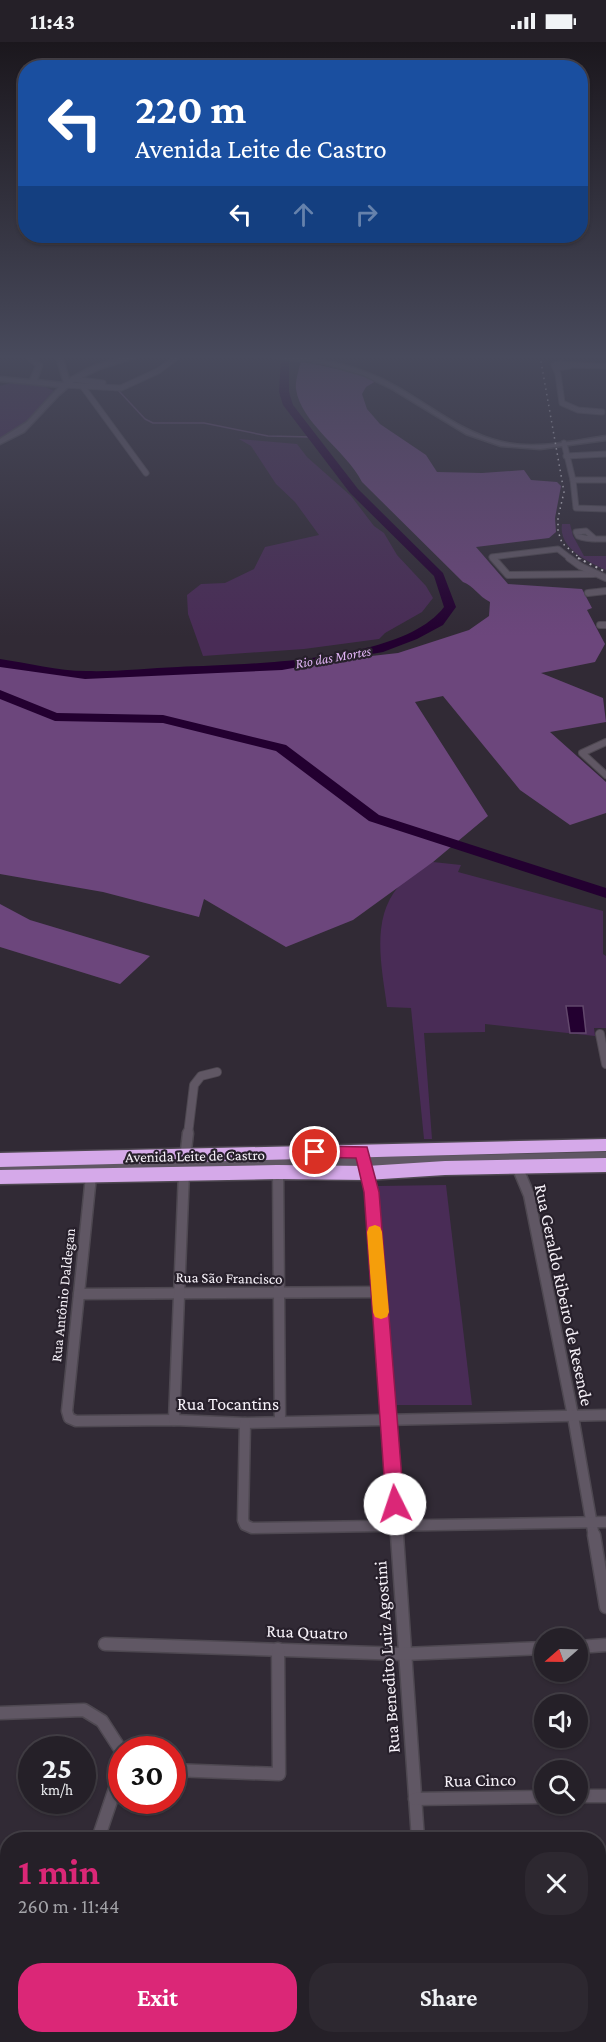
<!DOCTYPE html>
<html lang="en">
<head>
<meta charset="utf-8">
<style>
	:root { --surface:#252028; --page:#2d2830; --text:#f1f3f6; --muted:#a3a3a8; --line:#423e45; --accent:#db2777 }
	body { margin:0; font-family:"Crimson Pro",serif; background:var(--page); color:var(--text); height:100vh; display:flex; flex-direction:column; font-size:22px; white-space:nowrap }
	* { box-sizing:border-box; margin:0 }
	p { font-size:20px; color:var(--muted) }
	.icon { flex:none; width:33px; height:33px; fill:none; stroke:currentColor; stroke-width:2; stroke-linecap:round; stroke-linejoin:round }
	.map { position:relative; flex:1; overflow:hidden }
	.side { position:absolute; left:0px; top:1790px; width:606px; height:212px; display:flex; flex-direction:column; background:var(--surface); border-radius:24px 24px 0 0; box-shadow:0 2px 4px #0004,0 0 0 2px var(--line) }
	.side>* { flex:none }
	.banner { position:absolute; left:18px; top:18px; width:570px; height:183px; border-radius:24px; box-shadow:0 2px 4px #0004,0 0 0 2px var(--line); background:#1a4fa0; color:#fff; overflow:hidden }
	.needle { width:39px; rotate:250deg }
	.tools { position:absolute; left:534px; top:1586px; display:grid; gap:12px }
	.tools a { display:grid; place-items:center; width:54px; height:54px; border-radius:50%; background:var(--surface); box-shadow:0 2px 4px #0004,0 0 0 2px var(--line); font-size:30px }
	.speed { position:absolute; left:18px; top:1694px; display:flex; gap:12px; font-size:30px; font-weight:700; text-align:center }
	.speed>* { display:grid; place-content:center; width:78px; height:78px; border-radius:50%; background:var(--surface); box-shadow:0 2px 4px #0004,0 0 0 2px var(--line); line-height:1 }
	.speed small { font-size:15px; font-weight:400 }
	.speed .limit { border:9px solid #d22; background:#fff; color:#111 }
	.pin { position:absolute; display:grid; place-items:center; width:51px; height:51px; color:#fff; margin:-26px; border:3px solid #fff; border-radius:50%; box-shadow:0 2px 6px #0007 }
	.me { position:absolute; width:66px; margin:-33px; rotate:356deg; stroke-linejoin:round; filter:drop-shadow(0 0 4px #0008) }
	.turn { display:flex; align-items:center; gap:21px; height:126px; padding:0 18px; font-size:27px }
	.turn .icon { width:78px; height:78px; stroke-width:2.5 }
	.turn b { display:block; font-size:42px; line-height:51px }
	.lanes { display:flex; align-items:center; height:57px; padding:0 18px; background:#0003; justify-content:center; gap:30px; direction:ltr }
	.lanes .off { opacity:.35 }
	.round { display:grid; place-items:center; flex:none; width:63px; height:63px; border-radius:24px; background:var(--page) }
	.headline { display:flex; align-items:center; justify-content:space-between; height:102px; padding:0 18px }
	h1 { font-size:36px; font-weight:700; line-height:45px; color:var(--accent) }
	.action { display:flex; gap:12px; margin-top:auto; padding:12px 18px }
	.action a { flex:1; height:69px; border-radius:24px; background:var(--accent); color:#fff; font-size:24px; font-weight:700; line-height:69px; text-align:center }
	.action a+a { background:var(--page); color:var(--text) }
	.status { display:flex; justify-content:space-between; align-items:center; height:42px; padding:0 30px; background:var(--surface); direction:ltr }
	.status svg { height:16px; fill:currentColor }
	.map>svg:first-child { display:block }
</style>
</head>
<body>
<div class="status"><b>11:43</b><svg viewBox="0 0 49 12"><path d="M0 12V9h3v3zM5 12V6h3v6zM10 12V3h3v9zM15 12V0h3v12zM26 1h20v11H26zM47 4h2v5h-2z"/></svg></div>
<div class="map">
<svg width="606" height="2000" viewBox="0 0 606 2000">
	<rect width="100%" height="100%" fill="#312a35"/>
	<g fill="#492c56">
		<path d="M14,340L41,343L54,349C38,369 25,388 0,396V344Z"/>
		<path d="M239,397L297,402L307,415L351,454L374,484L384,491L397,513L426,544L433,556L422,570L385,591L379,597L304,607L203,614L188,572L187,553L201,542L225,541L254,527L265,505L319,493L295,460L276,442L251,404Z"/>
		<path d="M562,482H570L573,494L584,514H606V528C588,520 558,506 562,482Z"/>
		<path d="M433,820L461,823L458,830L603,869V912L606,914V986H594L595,994L485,982V990L424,991L432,1097H424L411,966L387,965C382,926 370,877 399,844C407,834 422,827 433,820Z"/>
		<path d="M446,1143L472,1363H396L378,1144Z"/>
	</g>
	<g fill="#6c467c">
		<path d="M301,319L355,331L376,339L366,345L362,352L367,367L380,382L426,413L437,430L482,431L524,428L531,438L557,440L561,444L555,476L556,490L549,496L476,505L508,542L582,547L592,566L587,568L605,602L595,620L541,631L603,656L606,680L550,690L606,740V771L570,783L520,748L443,654L415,660L488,774L433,820L353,878L286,905L204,857L199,875L103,850L0,832V621L85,633L282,624L398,611L469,588L489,574L490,560C478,554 474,544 463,540L362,440C346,408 301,382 296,347C295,339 299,327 301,319Z"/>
		<path d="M0,862L30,878L150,914L120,942L0,905Z"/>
	</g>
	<path fill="#230030" stroke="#62486c" stroke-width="1.5" d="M566,964H583L586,991H570Z"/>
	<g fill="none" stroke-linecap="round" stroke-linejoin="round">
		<path stroke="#62486c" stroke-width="1.5" d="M118,348L145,377L153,381H204L268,394L312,395"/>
		<g fill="#230030" fill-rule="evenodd">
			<path d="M281,314H289V350L293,363L358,447L443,531L456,565L443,583L417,597L383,610L282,628L85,637L0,625V617C28,621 58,629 86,629C117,630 148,626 178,625C244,622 402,621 444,565L434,534L350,451L283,363L279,350Z"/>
			<path d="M0,648L57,671L163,673L286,703L379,773L606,846V856L369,779L276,709L163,681L55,679L0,657Z"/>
		</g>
		<defs>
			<g id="street-far4">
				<path d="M568,323L606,324"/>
				<path d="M557,326L569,324L560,321L554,323L558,332L562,361L578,368L602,370"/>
				<path d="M73,337L103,341"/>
				<path d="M64,343L121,346L158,329L178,314"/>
				<path d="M83,345L146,431"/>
				<path d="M564,401L573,438L576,466L606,467"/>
				<path d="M566,414L606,412"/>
				<path d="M573,438H606"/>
				<path d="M595,497L586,489L576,490L578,494C587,498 596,497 606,497"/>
				<path d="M494,517L492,515L558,507L571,517"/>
			</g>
			<g id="street-far3">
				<path d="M493,516L508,533L594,532"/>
				<path d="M569,516L580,524L606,536"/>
				<path d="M588,551L606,549"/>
				<path d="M600,583H606"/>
				<path d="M606,700L582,711L606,733"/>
			</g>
			<g id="street-far2">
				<path d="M600,992L606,1022"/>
				<path d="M188,1092L194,1043L201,1034L217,1030"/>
			</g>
			<g id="street-far1">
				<path d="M361,1110L371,1150L397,1495"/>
				<path d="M185,1117L188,1091"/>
				<path d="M516,1122L529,1153L573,1374L594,1495"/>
				<path d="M278,1127L280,1379"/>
				<path d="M0,1128L606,1115"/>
				<path d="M91,1134L67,1369L69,1376L76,1379L174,1378L245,1381L606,1373"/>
				<path d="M79,1252L380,1250"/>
				<path d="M174,1378L184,1130"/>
				<path d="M245,1381L243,1478L245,1483L252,1486L606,1480"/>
			</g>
			<g id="street">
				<path d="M397,1493L418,1797"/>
				<path d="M594,1493L606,1565"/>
				<path d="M105,1602L404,1612L544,1606"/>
				<path d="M578,1605L606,1603"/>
				<path d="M0,1671L84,1668L102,1679L122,1710"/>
				<path d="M172,1728L279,1732L278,1607"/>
				<path d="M578,1754H606"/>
				<path d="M415,1757L544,1755"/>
				<path d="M98,1797L122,1726"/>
				<path d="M0,1817L8,1816"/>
				<path d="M598,1918H606"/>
				<path d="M433,1994L434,2000"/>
				<path d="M11,2000L14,1994"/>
				<path d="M111,2000L114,1994"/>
			</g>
			<g id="secondary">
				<path d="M25,314H32L42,323L37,338L64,341L56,314H62L69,337C90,324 116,314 141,314L102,326L75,339L59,353L24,390L0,402V397L27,380L59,345L0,339V335L30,338L36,324Z"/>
				<path d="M265,314C312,314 356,321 397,345C431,364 462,391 502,400C536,408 572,399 606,394V398L540,407L501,404L466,392L392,347L363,333L325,322Z"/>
			</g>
			<g id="highway">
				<path d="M606,1097V1109L0,1125V1111Z"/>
				<path d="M606,1116V1130L445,1133L367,1138L277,1137L0,1142V1128L277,1123L367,1124L445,1119Z"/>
			</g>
		</defs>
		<use href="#street-far4" stroke="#4e4851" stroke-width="7"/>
		<use href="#street-far3" stroke="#4e4851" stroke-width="8"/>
		<use href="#street-far2" stroke="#4e4851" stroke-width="10"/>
		<use href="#street-far1" stroke="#4e4851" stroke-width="13"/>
		<use href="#street" stroke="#4e4851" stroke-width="15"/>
		<use href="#secondary" stroke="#4e4851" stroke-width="3"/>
		<use href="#highway" stroke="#4e4851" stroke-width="3"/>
		<use href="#street-far4" stroke="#605764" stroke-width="5"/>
		<use href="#street-far3" stroke="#605764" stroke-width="6"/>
		<use href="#street-far2" stroke="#605764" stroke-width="8"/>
		<use href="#street-far1" stroke="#605764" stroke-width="10"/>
		<use href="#street" stroke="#605764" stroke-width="12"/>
		<use href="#secondary" fill="#605764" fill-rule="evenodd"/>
		<use href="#highway" fill="#d5a9e9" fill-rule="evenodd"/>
		<path stroke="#d4cfd7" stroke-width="1.5" stroke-dasharray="1.5 4" stroke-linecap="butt" d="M540,314L564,450L558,476V489L562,501L581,517"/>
		<path stroke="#d4cfd7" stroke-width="2" stroke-dasharray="2 4.5" stroke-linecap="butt" d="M578,516L606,530"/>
	</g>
	<linearGradient id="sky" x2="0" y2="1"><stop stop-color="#1b171d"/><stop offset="0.53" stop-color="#484a5c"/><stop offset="1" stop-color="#484a5c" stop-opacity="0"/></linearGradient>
	<rect width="606" height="594" fill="url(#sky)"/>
	<path fill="#db2777" stroke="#8e194d" stroke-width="1.5" d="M315,1104L367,1105L379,1150L404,1462L402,1468L395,1471L389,1468L386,1462L364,1150L357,1120L356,1116L309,1115L307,1110L309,1106Z"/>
	<path fill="#f59e0b" d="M375,1183L380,1185L382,1190L389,1270L387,1275L381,1277L375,1275L373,1270L367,1190L369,1185Z"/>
	<g text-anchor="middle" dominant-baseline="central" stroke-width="4.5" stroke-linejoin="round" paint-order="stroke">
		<g font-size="14" font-style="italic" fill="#e1b4f5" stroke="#27202b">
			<text transform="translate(333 615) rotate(-10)">Rio das Mortes</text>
		</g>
		<g font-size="15" fill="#f6f1f8" stroke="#27202b">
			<text transform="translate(195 1114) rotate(-1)">Avenida Leite de Castro</text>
			<text transform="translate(229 1236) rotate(1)">Rua São Francisco</text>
			<text transform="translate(63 1253) rotate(-84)">Rua Antônio Daldegan</text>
		</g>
		<g font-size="18" fill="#f6f1f8" stroke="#27202b">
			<text transform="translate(564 1253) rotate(78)">Rua Geraldo Ribeiro de Resende</text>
			<text x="228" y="1362">Rua Tocantins</text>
			<text transform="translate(307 1590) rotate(2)">Rua Quatro</text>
			<text transform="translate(387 1615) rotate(-94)">Rua Benedito Luiz Agostini</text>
			<text transform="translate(480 1738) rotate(-1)">Rua Cinco</text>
		</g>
	</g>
</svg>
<div class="tools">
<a><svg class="needle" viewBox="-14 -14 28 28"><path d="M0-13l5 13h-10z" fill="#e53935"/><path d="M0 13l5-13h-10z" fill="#a3a3a8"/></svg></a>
<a><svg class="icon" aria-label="sound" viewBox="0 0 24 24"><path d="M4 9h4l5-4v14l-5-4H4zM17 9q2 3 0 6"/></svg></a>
<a><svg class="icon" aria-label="search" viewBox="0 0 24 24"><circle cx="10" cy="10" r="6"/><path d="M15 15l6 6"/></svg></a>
</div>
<div class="speed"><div>25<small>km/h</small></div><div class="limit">30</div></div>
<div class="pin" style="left:315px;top:1110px;background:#d93025"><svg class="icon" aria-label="arrive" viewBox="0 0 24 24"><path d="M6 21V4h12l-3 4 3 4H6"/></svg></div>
<svg class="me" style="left:395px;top:1462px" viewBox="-20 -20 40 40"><circle r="19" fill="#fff"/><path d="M0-13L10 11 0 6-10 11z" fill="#db2777"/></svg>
<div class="banner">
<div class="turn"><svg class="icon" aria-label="left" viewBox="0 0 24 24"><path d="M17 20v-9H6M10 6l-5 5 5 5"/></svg><div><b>220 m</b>Avenida Leite de Castro</div></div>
<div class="lanes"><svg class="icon" aria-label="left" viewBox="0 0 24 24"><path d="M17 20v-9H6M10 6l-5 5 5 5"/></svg><svg class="icon off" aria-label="ahead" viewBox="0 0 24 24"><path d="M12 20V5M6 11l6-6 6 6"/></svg><svg class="icon off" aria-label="right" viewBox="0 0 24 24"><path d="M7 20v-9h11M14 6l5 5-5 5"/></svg></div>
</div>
<section class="side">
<div class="headline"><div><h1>1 min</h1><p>260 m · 11:44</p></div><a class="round"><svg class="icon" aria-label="close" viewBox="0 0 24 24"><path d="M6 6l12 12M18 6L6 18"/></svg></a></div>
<div class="action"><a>Exit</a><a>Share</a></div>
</section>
</div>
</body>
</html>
